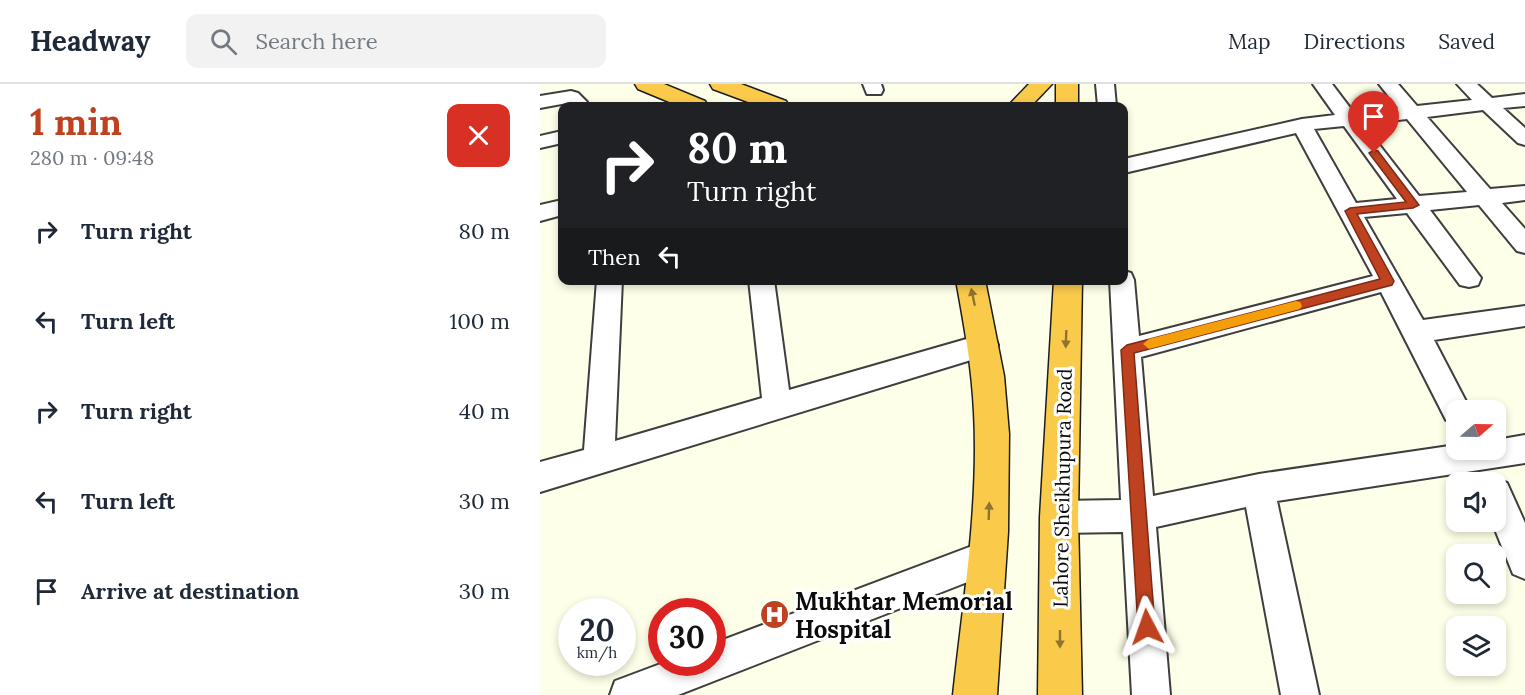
<!DOCTYPE html>
<html lang="en">
<head>
<meta charset="utf-8">
<style>
	:root { --surface:#fff; --page:#f2f2f3; --text:#1f2937; --muted:#747a83; --line:#e0e1e3; --accent:#be421f }
	body { margin:0; font-family:Lora,serif; background:var(--page); color:var(--text); height:100vh; display:flex; flex-direction:column; font-size:22px; white-space:nowrap }
	* { box-sizing:border-box; margin:0 }
	p { font-size:20px; color:var(--muted) }
	.icon { flex:none; width:33px; height:33px; fill:none; stroke:currentColor; stroke-width:2; stroke-linecap:round; stroke-linejoin:round }
	.map { position:relative; flex:1; overflow:hidden }
	.sheet { display:flex; flex-direction:column; background:var(--surface); width:540px }
	.sheet>* { flex:none }
	.guide { position:absolute; left:18px; top:18px; width:570px; height:183px; border-radius:12px; box-shadow:0 3px 9px #0003; background:#202124; color:#fff; overflow:hidden }
	.needle { width:39px; rotate:70deg }
	.fabs { position:absolute; left:906px; top:316px; display:grid; gap:12px }
	.fabs a { display:grid; place-items:center; width:60px; height:60px; border-radius:12px; background:var(--surface); box-shadow:0 3px 9px #0003; font-size:30px }
	.speed { position:absolute; left:18px; top:514px; display:flex; gap:12px; font-size:30px; font-weight:700; text-align:center }
	.speed>* { display:grid; place-content:center; width:78px; height:78px; border-radius:50%; background:var(--surface); box-shadow:0 3px 9px #0003; line-height:1 }
	.speed small { font-size:15px; font-weight:400 }
	.speed .limit { border:9px solid #d22; background:#fff; color:#111 }
	.pin { position:absolute; display:grid; place-items:center; width:51px; height:51px; color:#fff; margin:-62px -26px; border-radius:50% 50% 50% 0; rotate:-45deg; box-shadow:0 0 6px #0007 }
	.pin .icon { rotate:45deg }
	.me { position:absolute; width:66px; margin:-33px; rotate:356deg; stroke-linejoin:round; filter:drop-shadow(0 0 4px #0008) }
	.turn { display:flex; align-items:center; gap:21px; height:126px; padding:0 30px; font-size:27px }
	.turn .icon { width:78px; height:78px; stroke-width:2.5 }
	.turn b { display:block; font-size:42px; line-height:51px }
	.then { display:flex; align-items:center; height:57px; padding:0 30px; background:#0003; gap:12px; font-size:22px }
	.round { display:grid; place-items:center; flex:none; width:63px; height:63px; border-radius:12px; background:var(--page) }
	.overview { display:flex; align-items:center; justify-content:space-between; height:102px; padding:0 30px }
	h1 { font-size:36px; font-weight:700; line-height:45px; color:var(--accent) }
	ul { padding:0; list-style:none }
	li { display:flex; align-items:center; gap:18px; height:90px; padding:0 30px }
	li div { flex:1 }
	li b { display:block; font-size:22px }
	li em { font-style:normal }
	header { display:flex; align-items:center; gap:36px; box-sizing:border-box; height:84px; padding:0 30px; background:var(--surface); border-bottom:2px solid var(--line) }
	header strong { font-size:28px }
	nav { display:flex; gap:33px; margin-inline-start:auto; font-size:21px }
	.search { width:420px; height:54px; background:var(--page); display:flex; align-items:center; gap:15px; box-sizing:border-box; padding:0 21px; border-radius:12px; color:var(--muted); font-size:22px }
	main { display:flex; flex:1; min-height:0 }
	.map>svg:first-child { display:block }
</style>
</head>
<body>
<header>
<strong>Headway</strong>
<div class="search"><svg class="icon" aria-label="search" viewBox="0 0 24 24"><circle cx="10" cy="10" r="6"/><path d="M15 15l6 6"/></svg>Search here</div>
<nav><a>Map</a><a>Directions</a><a>Saved</a></nav>
</header>
<main>
<section class="sheet">
<div class="overview"><div><h1>1 min</h1><p>280 m · 09:48</p></div><a class="round" style="background:#d93025;color:#fff"><svg class="icon" aria-label="close" viewBox="0 0 24 24"><path d="M6 6l12 12M18 6L6 18"/></svg></a></div>
<ul>
<li><svg class="icon" aria-label="right" viewBox="0 0 24 24"><path d="M7 20v-9h11M14 6l5 5-5 5"/></svg><div><b>Turn right</b></div><em>80 m</em></li>
<li><svg class="icon" aria-label="left" viewBox="0 0 24 24"><path d="M17 20v-9H6M10 6l-5 5 5 5"/></svg><div><b>Turn left</b></div><em>100 m</em></li>
<li><svg class="icon" aria-label="right" viewBox="0 0 24 24"><path d="M7 20v-9h11M14 6l5 5-5 5"/></svg><div><b>Turn right</b></div><em>40 m</em></li>
<li><svg class="icon" aria-label="left" viewBox="0 0 24 24"><path d="M17 20v-9H6M10 6l-5 5 5 5"/></svg><div><b>Turn left</b></div><em>30 m</em></li>
<li><svg class="icon" aria-label="arrive" viewBox="0 0 24 24"><path d="M6 21V4h12l-3 4 3 4H6"/></svg><div><b>Arrive at destination</b></div><em>30 m</em></li>
</ul>
</section>
<div class="map">
<svg width="985" height="611" viewBox="0 0 985 611">
	<rect width="100%" height="100%" fill="#fdffe8"/>
	<g fill="none" stroke-linecap="round" stroke-linejoin="round">
		<defs>
			<g id="minor">
				<path d="M323,0H341L343,6L341,10H327Z"/>
				<path d="M556,0H574L576,22H558Z"/>
				<path d="M773,0H792L814,29L858,24L839,0H858L877,22L932,16L917,0H937L952,14L985,10V22L963,24L985,44V61L978,59L943,26L887,33L950,105L985,102V116L962,119L985,145V169L977,167L939,121L890,126L941,194L938,201L929,203L920,201L867,129L824,133L883,236L985,222V242L894,256L931,327H916V340L906,336L841,208L601,273L613,412L719,390L916,361V366H956V356L985,351V379L737,417L779,611H741L706,423L616,443L630,611H592L583,448L519,449L507,444L503,433L507,422L519,417L581,416L570,196H584V187L591,189L594,196L599,252L833,192L756,49L584,89V75L762,35L795,31ZM867,35L927,108L879,112L823,40ZM804,42L857,115L816,119L774,45Z"/>
				<path d="M31,7L38,9L47,18L45,22H27V19L0,24V12Z"/>
				<path d="M22,47V59L0,64V52Z"/>
				<path d="M22,116V131L0,137V121Z"/>
				<path d="M57,196H82L75,357L222,314L209,196H234L249,306L444,250L454,253L458,261L454,269L444,272L0,408V378L44,366Z"/>
				<path d="M956,395L967,399L985,439V495L973,490L952,438H956V399H945Z"/>
				<path d="M448,456L460,461L465,473L460,485L448,490L138,611H70L75,597L123,579H172V560Z"/>
			</g>
			<g id="highway">
				<path d="M95,0H124L165,17L168,22H139L98,5Z"/>
				<path d="M170,0H201L246,17L249,22H219L173,5Z"/>
				<path d="M489,0H512L491,22H468Z"/>
				<rect x="516" y="0" width="22" height="22"/>
				<path d="M416,196H445L464,292L469,350L468,448L457,611H413C423,518 439,422 434,328C432,284 424,240 416,196Z"/>
				<path d="M514,196H542L538,433L542,611H498L500,433Z"/>
			</g>
		</defs>
		<use href="#minor" stroke="#3e3e3e" stroke-width="4"/>
		<use href="#highway" stroke="#1c1c1c" stroke-width="3"/>
		<use href="#minor" fill="#fff" fill-rule="evenodd"/>
		<use href="#highway" fill="#faca4b" fill-rule="evenodd"/>
	</g>
	<defs><path id="oneway-solid" d="M-6-.8H1V-3.2L6.5 0L1 3.2V.8H-6Z" transform="scale(1.5)"/></defs>
	<g fill="#8e742e">
		<use href="#oneway-solid" transform="translate(433 213) rotate(-102)"/>
		<use href="#oneway-solid" transform="translate(526 255) rotate(92)"/>
		<use href="#oneway-solid" transform="translate(449 427) rotate(-88)"/>
		<use href="#oneway-solid" transform="translate(520 555) rotate(90)"/>
	</g>
	<path fill="#be421f" stroke="#7c2b14" stroke-width="1.5" d="M834,66L838,67L879,121L873,124L817,130L854,197L852,201L594,269L615,543L613,550L607,552L600,550L598,543L581,266L587,261L840,195L805,127L810,124L866,118L829,69Z"/>
	<path fill="#f59e0b" d="M756,217L760,218L762,222L760,225L609,265L603,260L609,255Z"/>
	<defs>
		<symbol id="hospital-disc" viewBox="-11 -11 22 22"><circle r="9.5" fill="#be421f" stroke="#fff"/><path d="M-5-5h3v3.5h4V-5h3V5h-3V1.5h-4V5h-3Z" fill="#fff"/></symbol>
	</defs>
	<g fill-rule="evenodd">
		<use href="#hospital-disc" x="218" y="514" width="33" height="33"/>
	</g>
	<g text-anchor="middle" dominant-baseline="central" stroke-width="6" stroke-linejoin="round" paint-order="stroke">
		<g font-size="20" fill="#0b0b0b" stroke="#fff">
			<text transform="translate(522 404) rotate(-89)">Lahore Sheikhupura Road</text>
		</g>
		<g font-size="24" font-weight="bold" fill="#0b0b0b" stroke="#fff" text-anchor="start">
			<text x="255" y="517">Mukhtar Memorial<tspan x="255" dy="28">Hospital</tspan></text>
		</g>
	</g>
</svg>
<div class="fabs">
<a><svg class="needle" viewBox="-14 -14 28 28"><path d="M0-13l5 13h-10z" fill="#e53935"/><path d="M0 13l5-13h-10z" fill="#747a83"/></svg></a>
<a><svg class="icon" aria-label="sound" viewBox="0 0 24 24"><path d="M4 9h4l5-4v14l-5-4H4zM17 9q2 3 0 6"/></svg></a>
<a><svg class="icon" aria-label="search" viewBox="0 0 24 24"><circle cx="10" cy="10" r="6"/><path d="M15 15l6 6"/></svg></a>
<a><svg class="icon" aria-label="layers" viewBox="0 0 24 24"><path d="M12 4l9 5-9 5-9-5zM3 14l9 5 9-5"/></svg></a>
</div>
<div class="speed"><div>20<small>km/h</small></div><div class="limit">30</div></div>
<div class="pin" style="left:834px;top:69px;background:#d93025"><svg class="icon" aria-label="arrive" viewBox="0 0 24 24"><path d="M6 21V4h12l-3 4 3 4H6"/></svg></div>
<svg class="me" style="left:607px;top:543px" viewBox="-20 -20 40 40"><path d="M0-17L14 15 0 8-14 15z" fill="#be421f" stroke="#fff" stroke-width="4"/></svg>
<div class="guide">
<div class="turn"><svg class="icon" aria-label="right" viewBox="0 0 24 24"><path d="M7 20v-9h11M14 6l5 5-5 5"/></svg><div><b>80 m</b>Turn right</div></div>
<div class="then">Then<svg class="icon" aria-label="left" viewBox="0 0 24 24"><path d="M17 20v-9H6M10 6l-5 5 5 5"/></svg></div>
</div>
</div>
</main>
</body>
</html>
